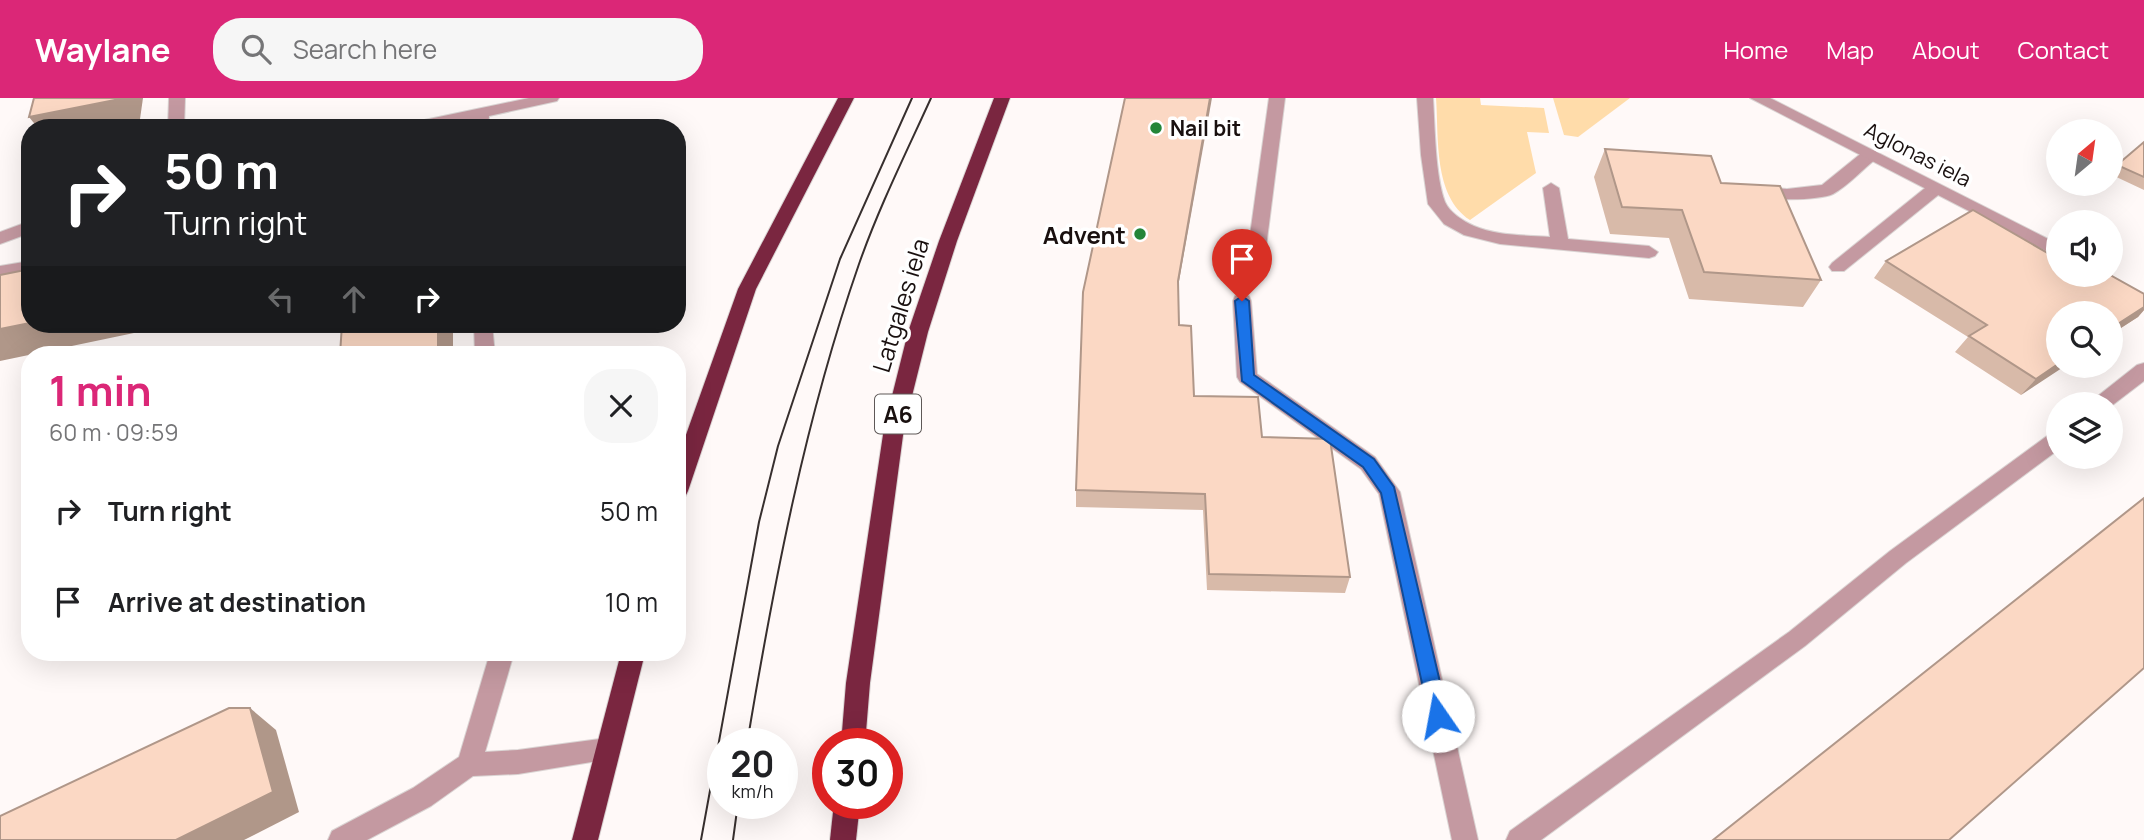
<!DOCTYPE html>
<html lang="en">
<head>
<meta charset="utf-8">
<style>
	:root { --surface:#fff; --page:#f6f6f6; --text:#202124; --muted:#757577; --accent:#db2777 }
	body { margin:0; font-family:Manrope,sans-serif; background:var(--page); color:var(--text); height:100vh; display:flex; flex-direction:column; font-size:26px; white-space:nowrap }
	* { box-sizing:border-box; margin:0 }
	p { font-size:23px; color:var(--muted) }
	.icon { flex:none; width:38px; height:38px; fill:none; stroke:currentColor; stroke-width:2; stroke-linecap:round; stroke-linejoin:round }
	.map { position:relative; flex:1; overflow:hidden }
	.details { position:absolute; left:21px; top:248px; width:665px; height:315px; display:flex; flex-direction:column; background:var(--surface); border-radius:28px; box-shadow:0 7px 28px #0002 }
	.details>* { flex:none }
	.hud { position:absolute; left:21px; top:21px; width:665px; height:214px; border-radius:28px; box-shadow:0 7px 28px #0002; background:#202124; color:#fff; overflow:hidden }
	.needle { width:46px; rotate:29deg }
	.buttons { position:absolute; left:2046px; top:21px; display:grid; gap:14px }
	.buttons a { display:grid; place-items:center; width:77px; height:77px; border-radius:50%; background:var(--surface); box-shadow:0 7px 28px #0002; font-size:35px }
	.speed { position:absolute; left:707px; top:630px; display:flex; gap:14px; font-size:35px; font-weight:700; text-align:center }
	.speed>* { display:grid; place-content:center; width:91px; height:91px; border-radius:50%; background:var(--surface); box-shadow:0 7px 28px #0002; line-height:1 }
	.speed small { font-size:18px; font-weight:400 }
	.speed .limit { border:10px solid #d22; background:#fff; color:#111 }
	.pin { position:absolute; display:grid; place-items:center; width:60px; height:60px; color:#fff; margin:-72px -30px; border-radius:50% 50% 50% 0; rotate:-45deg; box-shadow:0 0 7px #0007 }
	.pin .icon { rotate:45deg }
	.me { position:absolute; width:77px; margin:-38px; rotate:348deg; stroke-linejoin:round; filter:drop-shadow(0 0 5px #0008) }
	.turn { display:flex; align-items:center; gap:24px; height:147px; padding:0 28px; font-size:32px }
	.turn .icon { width:91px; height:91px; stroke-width:2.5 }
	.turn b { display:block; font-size:49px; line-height:60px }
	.lanes { display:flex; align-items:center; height:66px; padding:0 28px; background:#0003; justify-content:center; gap:35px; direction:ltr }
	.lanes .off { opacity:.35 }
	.round { display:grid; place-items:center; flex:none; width:74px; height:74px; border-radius:28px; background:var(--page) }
	.head { display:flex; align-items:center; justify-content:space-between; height:119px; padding:0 28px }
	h1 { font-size:42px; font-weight:700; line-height:52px; color:var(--accent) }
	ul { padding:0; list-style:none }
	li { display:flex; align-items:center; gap:21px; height:91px; padding:0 28px }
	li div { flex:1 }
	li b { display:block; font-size:26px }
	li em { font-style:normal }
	header { display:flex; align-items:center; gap:42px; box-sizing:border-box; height:98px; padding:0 35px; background:var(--accent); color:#fff }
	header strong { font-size:33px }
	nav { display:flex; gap:38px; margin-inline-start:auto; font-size:24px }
	.search { width:490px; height:63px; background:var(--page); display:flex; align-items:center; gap:18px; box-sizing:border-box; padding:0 24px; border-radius:28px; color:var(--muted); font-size:26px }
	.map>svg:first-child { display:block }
</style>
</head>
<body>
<header>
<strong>Waylane</strong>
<div class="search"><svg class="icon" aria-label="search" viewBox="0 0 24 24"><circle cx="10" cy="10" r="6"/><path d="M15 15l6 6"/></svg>Search here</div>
<nav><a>Home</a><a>Map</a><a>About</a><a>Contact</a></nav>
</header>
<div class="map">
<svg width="2144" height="742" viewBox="0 0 2144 742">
	<rect width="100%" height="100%" fill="#fff9f8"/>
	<g fill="#ffdcaa">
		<path d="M1436,0H1480L1481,7L1544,10L1549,35L1527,34L1536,75L1470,122C1433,98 1439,39 1436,0Z"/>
		<path d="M1553,0H1630L1578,39L1564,37Z"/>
	</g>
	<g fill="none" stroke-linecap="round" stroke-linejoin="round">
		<defs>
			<g id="lane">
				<path d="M1269,0H1285L1263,173L1254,179L1245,173Z"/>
				<path d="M1870,52L1876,53L1878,57L1876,61C1863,71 1848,88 1833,96C1819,103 1756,104 1747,93L1755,88L1787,91L1822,87L1864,53Z"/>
				<path d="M1936,85L1944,90L1942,94L1844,173H1832L1829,169L1832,165L1930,86Z"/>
			</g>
			<g id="street">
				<path d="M169,0H185L184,30H168Z"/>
				<path d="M529,0H559L557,3L489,18L488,30H472L473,22L434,30H402L410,25Z"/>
				<path d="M1417,0H1433C1435,29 1435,77 1445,104C1450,115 1463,123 1474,128C1497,138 1526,137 1550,139L1543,90L1551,85L1559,90L1568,141L1649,148L1658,154L1655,158L1649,160L1500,146L1464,137L1444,126L1428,106L1421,57Z"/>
				<path d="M1750,0H1770L2058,146V159Z"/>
				<path d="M30,123V135L0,146V134Z"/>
				<path d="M30,163V175L0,180V168Z"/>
				<path d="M1242,197L1249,198L1251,203L1257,276L1375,359L1400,394L1478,742H1452L1379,396L1361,371L1240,284L1237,279L1233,203L1235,198Z"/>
				<path d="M474,226H492L495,257H475Z"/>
				<path d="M2144,265V283L2110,309V306H2091L2094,301L2137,267Z"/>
				<path d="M2058,333V352L1906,465L1805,548L1541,742H1506L1510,733L1789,534L1890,453L2051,335Z"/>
				<path d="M490,555H514L485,654L518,652L607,640L616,644L620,652L616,660L518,676L473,678L431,708L367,742H328L332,733L413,690L459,659Z"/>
			</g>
			<g id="highway">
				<path d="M838,0H854L756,191L688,393L685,399L677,401V362L738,191Z"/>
				<path d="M994,0H1010L957,143L928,234L904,330L870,585L865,646H841L846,585L884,330L908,234L939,143Z"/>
				<path d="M621,555H645L598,742H572Z"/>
				<path d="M834,705H860L856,742H830Z"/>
			</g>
		</defs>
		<use href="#lane" stroke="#dad4d3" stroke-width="2"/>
		<use href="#street" stroke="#dad4d3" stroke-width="2"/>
		<use href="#highway" stroke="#dad4d3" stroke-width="2"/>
		<use href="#lane" fill="#c499a1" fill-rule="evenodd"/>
		<use href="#street" fill="#c499a1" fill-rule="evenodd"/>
		<use href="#highway" fill="#7a2640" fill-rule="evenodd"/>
		<g stroke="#372f2e" stroke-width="2">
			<path d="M747,646C774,484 805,321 859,166C879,109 906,55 931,0"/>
			<path d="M701,742L759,424L778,348L840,161L912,0"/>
			<path d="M733,742L738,705"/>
		</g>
	</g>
	<g fill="#d8baa9">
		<path d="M2144,44V92L2110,76V74L2117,67Z"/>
		<path d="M1605,51L1721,85L1821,182L1803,209L1689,201L1669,140L1610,136L1594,79Z"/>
		<path d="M1886,163L2058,177L2144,196V212L2138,219L2110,237V215L2058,268L2021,297L1955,254L1968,239L1874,180Z"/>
		<path d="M1178,190L1179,227L1194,298L1262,339L1350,479L1345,495L1207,492L1203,412L1076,409V392Z"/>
	</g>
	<g fill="#b09789">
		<path d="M120,0H143L139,28L128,30H38L29,19Z"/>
		<path d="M1210,0H1212L1176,200L1178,183Z"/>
		<path d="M2144,209V212L2138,219L2110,237V231Z"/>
		<path d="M30,225V226H177L0,263V231Z"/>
		<rect x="438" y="226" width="15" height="31"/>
		<path d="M2058,266V268H2065L2021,297L2036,281Z"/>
		<path d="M337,555H375L344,563Z"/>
		<path d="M250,610L276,632L299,714L244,742H176Z"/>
	</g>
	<g fill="#fbd8c4" stroke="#b09789" stroke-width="2">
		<path d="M34,0H120V1L29,19Z"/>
		<path d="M1125,0H1210L1178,183L1179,227L1191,228L1194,298L1258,299L1262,339L1330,341L1350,479L1209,476L1205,396L1076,392L1083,194Z"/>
		<path d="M2144,44V79L2117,67Z"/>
		<path d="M1605,51L1711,58L1721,85L1780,88L1821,182L1704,174L1682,112L1622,109Z"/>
		<path d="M1973,112L2058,161V177H2110L2144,196V209L2110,231V215H2058V266L2036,281L1969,238L1987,227L1886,163Z"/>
		<path d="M30,171V225L0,231V177Z"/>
		<path d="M342,226H438V257H340Z"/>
		<path d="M2144,400V570L1949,742H1713Z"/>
		<path d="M229,610H250L273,694L176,742H0V718Z"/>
	</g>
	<path fill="#1a73e8" stroke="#114b97" stroke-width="2" d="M1242,198L1249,203L1254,277L1374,361L1394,389L1448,618L1445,624L1438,626L1432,624L1429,618L1381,395L1363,369L1242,283L1235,203Z"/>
	<g fill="#248538" stroke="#fff" stroke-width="2.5">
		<circle cx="1156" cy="30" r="7"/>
		<circle cx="1140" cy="136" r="7"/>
	</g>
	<g text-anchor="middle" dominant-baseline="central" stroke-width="7" stroke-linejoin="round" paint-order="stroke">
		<g font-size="21" font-weight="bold" fill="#19100f" stroke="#fff" text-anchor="start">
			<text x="1170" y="30">Nail bit</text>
		</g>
		<g font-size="21" fill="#19100f" stroke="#fff">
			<text transform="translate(1918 56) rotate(27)">Aglonas iela</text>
		</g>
		<rect fill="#fff" stroke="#5e5857" stroke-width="2" x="875" y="296.5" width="46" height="39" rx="5"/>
		<g font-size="23" font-weight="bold" fill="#19100f">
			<text x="898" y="316">A6</text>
		</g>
		<g font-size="24" font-weight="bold" fill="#19100f" stroke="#fff" text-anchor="end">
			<text x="1126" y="136">Advent</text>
		</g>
		<g font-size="24" fill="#19100f" stroke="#fff">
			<text transform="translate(900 207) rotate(-73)">Latgales iela</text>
		</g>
	</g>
</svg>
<div class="buttons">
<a><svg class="needle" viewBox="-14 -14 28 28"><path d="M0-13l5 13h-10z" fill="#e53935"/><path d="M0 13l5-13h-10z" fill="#757577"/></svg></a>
<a><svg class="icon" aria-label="sound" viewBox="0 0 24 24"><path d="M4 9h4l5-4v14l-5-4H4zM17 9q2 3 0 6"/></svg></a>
<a><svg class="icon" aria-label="search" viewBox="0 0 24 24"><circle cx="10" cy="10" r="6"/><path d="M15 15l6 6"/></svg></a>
<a><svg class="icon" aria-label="layers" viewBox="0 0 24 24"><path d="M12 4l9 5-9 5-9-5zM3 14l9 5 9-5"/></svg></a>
</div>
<div class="speed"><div>20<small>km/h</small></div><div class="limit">30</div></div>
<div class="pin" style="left:1242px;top:203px;background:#d93025"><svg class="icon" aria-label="arrive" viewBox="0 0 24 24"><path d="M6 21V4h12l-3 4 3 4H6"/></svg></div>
<svg class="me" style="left:1438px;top:618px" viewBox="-20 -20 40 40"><circle r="19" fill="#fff"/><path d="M0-13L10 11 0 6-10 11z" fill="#1a73e8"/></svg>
<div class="hud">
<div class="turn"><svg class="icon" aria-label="right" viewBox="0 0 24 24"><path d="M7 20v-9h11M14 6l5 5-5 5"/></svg><div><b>50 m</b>Turn right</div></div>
<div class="lanes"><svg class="icon off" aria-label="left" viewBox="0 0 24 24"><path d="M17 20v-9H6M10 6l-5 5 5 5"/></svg><svg class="icon off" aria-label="ahead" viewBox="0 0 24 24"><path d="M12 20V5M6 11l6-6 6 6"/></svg><svg class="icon" aria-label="right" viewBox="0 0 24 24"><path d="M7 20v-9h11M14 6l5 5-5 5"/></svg></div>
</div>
<section class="details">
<div class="head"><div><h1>1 min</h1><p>60 m · 09:59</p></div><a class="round"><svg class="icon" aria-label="close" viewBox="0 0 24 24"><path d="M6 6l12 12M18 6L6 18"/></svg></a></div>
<ul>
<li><svg class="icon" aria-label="right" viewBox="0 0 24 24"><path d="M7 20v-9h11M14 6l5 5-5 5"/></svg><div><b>Turn right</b></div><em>50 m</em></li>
<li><svg class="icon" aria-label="arrive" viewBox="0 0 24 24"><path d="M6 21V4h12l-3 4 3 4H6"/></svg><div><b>Arrive at destination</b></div><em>10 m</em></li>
</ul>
</section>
</div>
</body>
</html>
